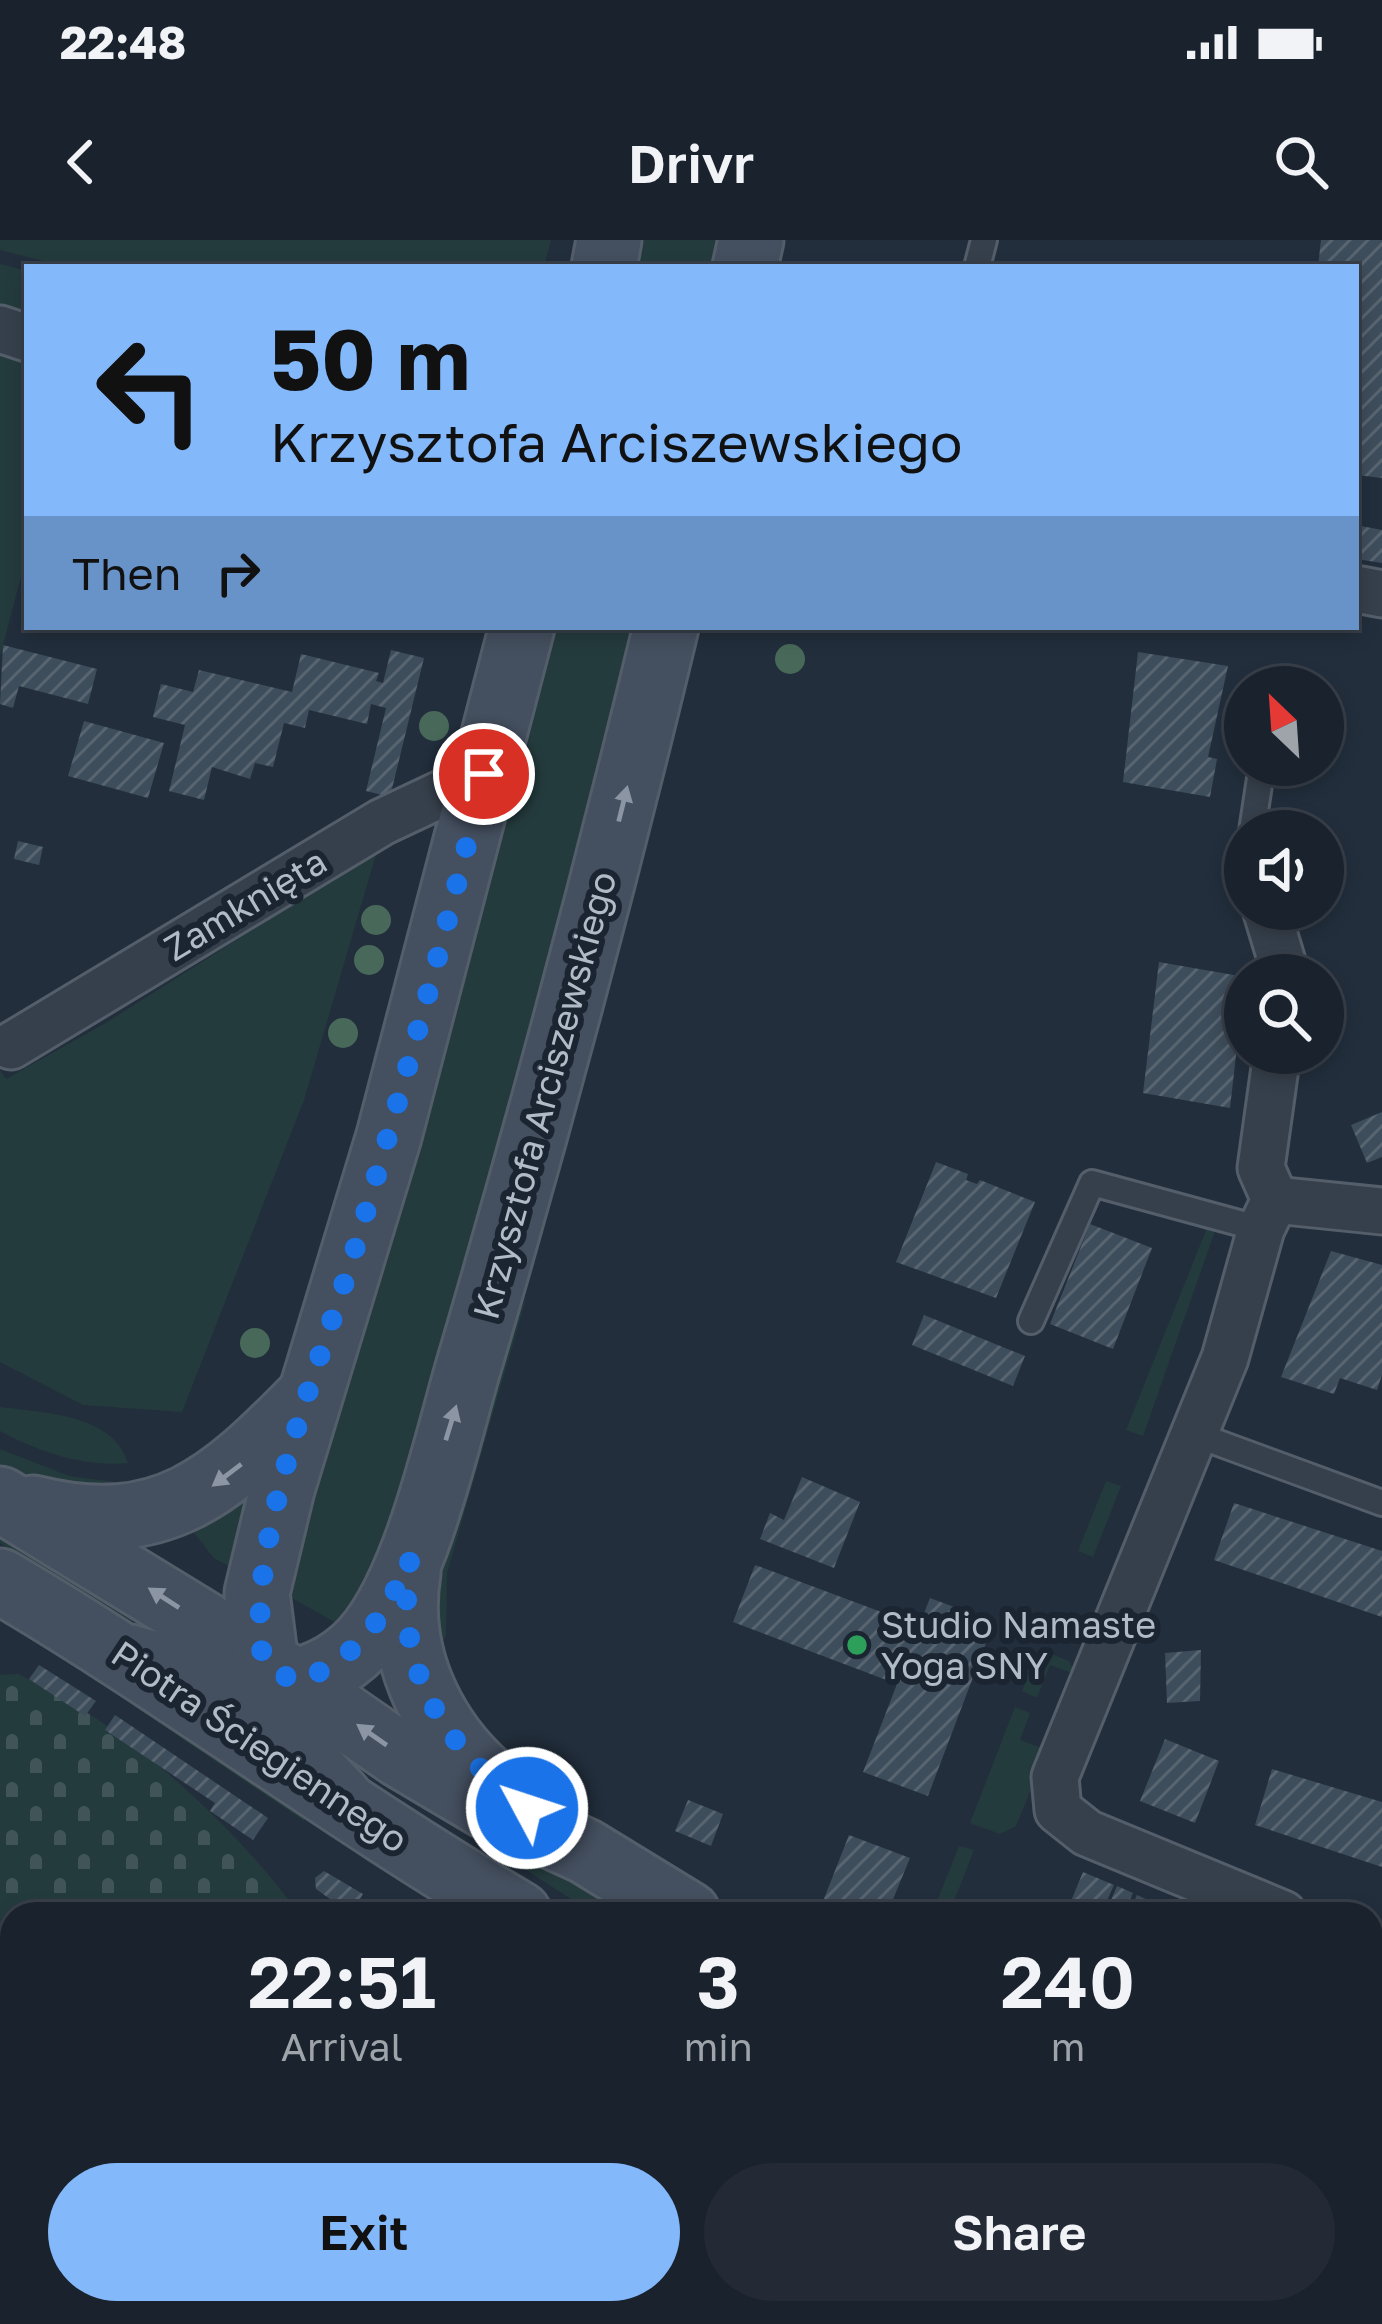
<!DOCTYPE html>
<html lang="en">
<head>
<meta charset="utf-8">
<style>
	:root { --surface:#1a222d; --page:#232a35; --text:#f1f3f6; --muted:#9fa4aa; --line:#383f49; --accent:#83b8fa }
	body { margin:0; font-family:"Golos Text",sans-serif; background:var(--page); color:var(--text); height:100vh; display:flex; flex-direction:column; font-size:45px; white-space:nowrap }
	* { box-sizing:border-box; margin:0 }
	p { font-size:39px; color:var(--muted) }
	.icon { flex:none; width:66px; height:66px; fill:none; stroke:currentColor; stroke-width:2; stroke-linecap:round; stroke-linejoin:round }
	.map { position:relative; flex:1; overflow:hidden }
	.drawer { position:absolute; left:0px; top:1662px; width:1383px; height:423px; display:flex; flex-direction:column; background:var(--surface); border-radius:36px 36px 0 0; box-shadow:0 6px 18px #0003,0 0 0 3px var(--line) }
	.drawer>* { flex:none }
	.banner { position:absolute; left:24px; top:24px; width:1335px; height:366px; border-radius:0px; box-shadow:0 6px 18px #0003,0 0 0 3px var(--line); background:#83b8fa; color:#111; overflow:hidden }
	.needle { width:78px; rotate:335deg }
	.buttons { position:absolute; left:1224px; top:426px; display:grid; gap:24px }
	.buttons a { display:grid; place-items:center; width:120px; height:120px; border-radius:50%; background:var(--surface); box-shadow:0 6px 18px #0003,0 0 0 3px var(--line); font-size:60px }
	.pin { position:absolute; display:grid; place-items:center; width:102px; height:102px; color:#fff; margin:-51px; border:6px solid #fff; border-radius:50%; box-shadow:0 3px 12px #0007 }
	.me { position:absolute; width:132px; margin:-66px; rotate:310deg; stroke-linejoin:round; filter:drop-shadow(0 0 9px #0008) }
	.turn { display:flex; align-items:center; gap:42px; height:252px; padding:0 48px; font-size:54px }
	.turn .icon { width:156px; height:156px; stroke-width:2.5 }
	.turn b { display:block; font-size:84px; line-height:102px }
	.then { display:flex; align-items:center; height:114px; padding:0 48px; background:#0003; gap:24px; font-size:45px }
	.eta { display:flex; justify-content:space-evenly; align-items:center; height:204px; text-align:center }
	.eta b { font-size:72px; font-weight:600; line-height:84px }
	.primary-button { display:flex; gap:24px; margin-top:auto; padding:24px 48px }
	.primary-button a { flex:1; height:138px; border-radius:72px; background:var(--accent); color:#111; font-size:48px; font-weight:600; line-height:138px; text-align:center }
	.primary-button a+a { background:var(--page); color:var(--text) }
	.status { display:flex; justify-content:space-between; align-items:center; height:84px; padding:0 60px; background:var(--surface); direction:ltr }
	.status svg { height:33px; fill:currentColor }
	header { display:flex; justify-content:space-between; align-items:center; height:156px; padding:0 48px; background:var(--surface); font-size:54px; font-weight:600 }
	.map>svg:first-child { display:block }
</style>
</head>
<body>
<div class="status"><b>22:48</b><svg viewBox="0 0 49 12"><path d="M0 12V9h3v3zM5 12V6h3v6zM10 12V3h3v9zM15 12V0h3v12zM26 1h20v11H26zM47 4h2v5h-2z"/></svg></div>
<header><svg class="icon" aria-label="back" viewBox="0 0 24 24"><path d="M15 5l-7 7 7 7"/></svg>Drivr<svg class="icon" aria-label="search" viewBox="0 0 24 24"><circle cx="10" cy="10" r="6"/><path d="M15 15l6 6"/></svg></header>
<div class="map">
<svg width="1382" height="2084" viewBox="0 0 1382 2084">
	<defs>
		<pattern id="cemetery-stones" width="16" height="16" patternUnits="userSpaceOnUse" patternTransform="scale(3)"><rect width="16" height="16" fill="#243b3d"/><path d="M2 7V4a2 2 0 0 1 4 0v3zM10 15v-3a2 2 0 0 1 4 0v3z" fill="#415558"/></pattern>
		<pattern id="building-hatch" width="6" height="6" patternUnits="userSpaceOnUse" patternTransform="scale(3)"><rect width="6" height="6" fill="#3e4d5b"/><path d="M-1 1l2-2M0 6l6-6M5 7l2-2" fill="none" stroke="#586571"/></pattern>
	</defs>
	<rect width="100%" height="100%" fill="#222e3c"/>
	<g fill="#243b3d">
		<path d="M0,0H551L544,27H67L0,10Z"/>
		<path d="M629,0H719L716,27H624Z"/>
		<path d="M0,24L27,31V83L0,74Z"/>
		<path d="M0,115L27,124V314L0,416Z"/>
		<path d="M542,387H645L431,1178L351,1391L279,1351Z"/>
		<path d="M377,611L304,860L182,1172L83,1165L0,1122V830L6,839L104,784Z"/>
		<path d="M1207,988L1215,991L1143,1196L1126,1190Z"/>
		<path d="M527,1055L447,1333L446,1396L433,1415L426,1370L500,1115Z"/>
		<path d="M0,1167C42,1173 113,1173 128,1223C83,1227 39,1212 0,1191Z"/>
		<path d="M0,1209L69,1236L122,1243L136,1257L91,1258L0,1231Z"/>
		<path d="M256,1236L234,1329L214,1318L190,1288Z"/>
		<path d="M1106,1241L1121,1246L1093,1317L1078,1311Z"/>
		<path d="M0,1283L139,1370L130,1384L0,1303Z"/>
		<path d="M1039,1409L1069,1421L1077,1435L1050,1425L1037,1458L1022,1451Z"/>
		<path d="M132,1457L309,1571L304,1581L132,1465Z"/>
		<path d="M1015,1467L1030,1473L1020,1500L1047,1510L1016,1586L1000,1594L970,1583Z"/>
		<path d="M375,1532L474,1581L626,1674H594Z"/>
		<path d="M959,1606L974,1610L949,1674H932Z"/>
	</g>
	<path fill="url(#cemetery-stones)" d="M18,1434C121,1481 233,1583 299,1674H12V2073H350L345,2084H0V1435Z"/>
	<g fill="url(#building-hatch)">
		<path d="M1321,0H1382V238L1356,235V27H1318Z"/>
		<path d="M1356,285L1382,290V323L1356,319Z"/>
		<path d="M3,405L97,429L88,464L19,446L13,468L0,464Z"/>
		<path d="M391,410L424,418L390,557L366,551L386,468L371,464L367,484L309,470L305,488L284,483L273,527L255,523L250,539L212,527L204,560L169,551L185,485L153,477L161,444L193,452L199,430L292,452L301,414L379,433L376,441L383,443Z"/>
		<path d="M1138,412L1228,426L1208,517L1217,519L1210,557L1123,542Z"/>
		<path d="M84,481L164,503L148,558L68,536Z"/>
		<path d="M18,601L43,607L39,625L14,619Z"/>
		<path d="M1159,722L1245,737L1230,868L1143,853Z"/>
		<path d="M1382,872V917L1367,923L1351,885Z"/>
		<path d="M936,922L968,934L966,940L977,944L980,940L1035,962L996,1058L896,1022Z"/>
		<path d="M1090,984L1152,1008L1113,1109L1050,1084Z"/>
		<path d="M1331,1011L1382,1025V1135L1377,1150L1340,1138L1334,1154L1281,1137Z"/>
		<path d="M924,1075L1025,1116L1013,1146L912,1105Z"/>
		<path d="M802,1237L860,1262L834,1328L760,1299L770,1273L784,1280Z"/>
		<path d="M1234,1263L1382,1311V1377L1214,1320Z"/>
		<path d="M755,1325L919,1386L930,1358L994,1382L928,1556L863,1532L897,1444L733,1382Z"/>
		<path d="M1201,1410L1200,1461L1167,1463L1165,1413Z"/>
		<path d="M39,1425L96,1461L85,1476L29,1439Z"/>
		<path d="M115,1475L268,1578L253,1600L210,1571L215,1563L105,1490Z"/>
		<path d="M1165,1499L1219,1521L1195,1583L1140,1561Z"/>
		<path d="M1272,1529L1382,1562V1627L1255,1585Z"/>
		<path d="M688,1560L723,1574L711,1606L675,1591Z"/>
		<path d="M849,1595L910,1618L887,1674H818Z"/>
		<path d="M324,1631L363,1654L351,1674L316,1649L315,1638Z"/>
		<path d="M1083,1632L1114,1645L1101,1674L1071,1661Z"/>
		<path d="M1117,1646L1133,1653L1123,1674H1105Z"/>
		<path d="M1137,1655L1152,1662L1147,1674H1128Z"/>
		<path d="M371,1659L397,1674H362Z"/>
		<path d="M1374,1804L1382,1808V1901L1371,1896Z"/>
		<path d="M622,2073H715L711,2084H650Z"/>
		<path d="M1137,2073H1173L1200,2084H1132Z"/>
	</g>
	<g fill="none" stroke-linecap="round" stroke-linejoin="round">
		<defs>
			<g id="lane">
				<path d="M977,27L984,0"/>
				<path d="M1252,591L1262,525"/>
				<path d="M1031,1081L1092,943L1261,989"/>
				<path d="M1194,1194L1382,1263"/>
				<path d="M868,2073L895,2084"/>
			</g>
			<g id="street">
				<path d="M0,89L27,98"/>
				<path d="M1356,349L1382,354"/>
				<path d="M1266,669L1286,735"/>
				<path d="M11,806L382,582L484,534"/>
				<path d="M1277,813L1261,928L1275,960L1261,989L1225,1118L1055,1537L1058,1570L1087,1593L1283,1674"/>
				<path d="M1275,960L1382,971"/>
				<path d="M1371,1710L1382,1715"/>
				<path d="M542,2073L546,2084"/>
				<path d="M837,2084L842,2073"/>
			</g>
			<g id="secondary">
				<path d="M604,27L609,0"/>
				<path d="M745,27L751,0"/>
				<path d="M0,1259L263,1420L400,1515L486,1566L585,1611L688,1674"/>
				<path d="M33,1268C162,1300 221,1246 306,1159"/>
				<path d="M408,1333C394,1419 437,1502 506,1553"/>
				<path d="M0,1341C177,1445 341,1570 519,1674"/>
				<path d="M130,1417C206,1438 287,1470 354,1411C415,1358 447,1197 471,1118C542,876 607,632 666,387"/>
				<path d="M340,1558L309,1525L269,1447L257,1353L282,1249L389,896L522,387"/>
				<path d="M1371,2014L1382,2019"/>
				<path d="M1358,2073L1382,2084"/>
			</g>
		</defs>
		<use href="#lane" stroke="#545e6a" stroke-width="30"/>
		<use href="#street" stroke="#545e6a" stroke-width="51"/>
		<use href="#secondary" stroke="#545e6a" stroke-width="69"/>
		<use href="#lane" stroke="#36404c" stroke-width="24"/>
		<use href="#street" stroke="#36404c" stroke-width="45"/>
		<use href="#secondary" stroke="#444f5f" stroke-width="63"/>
	</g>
	<g fill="#486959">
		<circle cx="790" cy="419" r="15"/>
		<circle cx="434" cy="486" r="15"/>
		<circle cx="376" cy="680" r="15"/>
		<circle cx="369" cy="720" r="15"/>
		<circle cx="343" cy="793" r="15"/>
		<circle cx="255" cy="1103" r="15"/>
	</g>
	<defs><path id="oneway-solid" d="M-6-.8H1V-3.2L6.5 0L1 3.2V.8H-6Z" transform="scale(3)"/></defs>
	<g fill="#8b95a3">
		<use href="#oneway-solid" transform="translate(623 564) rotate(-76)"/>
		<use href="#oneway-solid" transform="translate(451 1183) rotate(-73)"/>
		<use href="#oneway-solid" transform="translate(227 1235) rotate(143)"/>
		<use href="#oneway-solid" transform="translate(164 1358) rotate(-147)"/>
		<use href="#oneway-solid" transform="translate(372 1495) rotate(-145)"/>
	</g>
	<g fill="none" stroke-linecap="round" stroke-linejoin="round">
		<path stroke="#1a73e8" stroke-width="21" stroke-dasharray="0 37.8" d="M484,534C446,694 401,854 354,1012C320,1124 244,1307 263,1420L295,1443C359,1418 383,1380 410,1319C393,1427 442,1505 527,1568"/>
	</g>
	<circle fill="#2e9e5b" stroke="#1b2531" stroke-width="4.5" cx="857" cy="1405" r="12"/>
	<g text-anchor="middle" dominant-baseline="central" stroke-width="12" stroke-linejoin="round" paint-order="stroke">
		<g font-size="36" fill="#b1bbc8" stroke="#1b2531">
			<text transform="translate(245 664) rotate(-31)">Zamknięta</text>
			<text transform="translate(544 855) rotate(-75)">Krzysztofa Arciszewskiego</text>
			<text transform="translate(260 1506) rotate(34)">Piotra Ściegiennego</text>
		</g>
		<g font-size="36" fill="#b1bbc8" stroke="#1b2531" text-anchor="start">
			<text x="881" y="1384">Studio Namaste<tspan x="881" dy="41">Yoga SNY</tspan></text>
		</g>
	</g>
</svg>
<div class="buttons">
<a><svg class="needle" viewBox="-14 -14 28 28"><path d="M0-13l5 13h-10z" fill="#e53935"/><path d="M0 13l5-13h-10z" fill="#9fa4aa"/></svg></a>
<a><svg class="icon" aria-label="sound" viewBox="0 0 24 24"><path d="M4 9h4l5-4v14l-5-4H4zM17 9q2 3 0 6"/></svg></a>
<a><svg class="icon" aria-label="search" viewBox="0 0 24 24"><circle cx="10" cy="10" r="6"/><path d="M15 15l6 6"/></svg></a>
</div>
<div class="pin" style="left:484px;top:534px;background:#d93025"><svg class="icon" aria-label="arrive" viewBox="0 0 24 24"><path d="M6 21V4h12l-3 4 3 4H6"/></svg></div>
<svg class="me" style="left:527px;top:1568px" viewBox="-20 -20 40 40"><circle r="17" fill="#1a73e8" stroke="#fff" stroke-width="3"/><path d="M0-11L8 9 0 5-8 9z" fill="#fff"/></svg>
<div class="banner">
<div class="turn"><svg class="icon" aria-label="left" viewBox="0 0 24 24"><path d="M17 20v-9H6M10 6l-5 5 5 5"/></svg><div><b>50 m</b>Krzysztofa Arciszewskiego</div></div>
<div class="then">Then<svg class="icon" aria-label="right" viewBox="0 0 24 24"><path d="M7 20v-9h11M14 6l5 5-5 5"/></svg></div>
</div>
<section class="drawer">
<div class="eta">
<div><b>22:51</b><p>Arrival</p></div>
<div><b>3</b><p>min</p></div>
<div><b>240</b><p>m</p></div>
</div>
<div class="primary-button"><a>Exit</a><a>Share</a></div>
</section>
</div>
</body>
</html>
